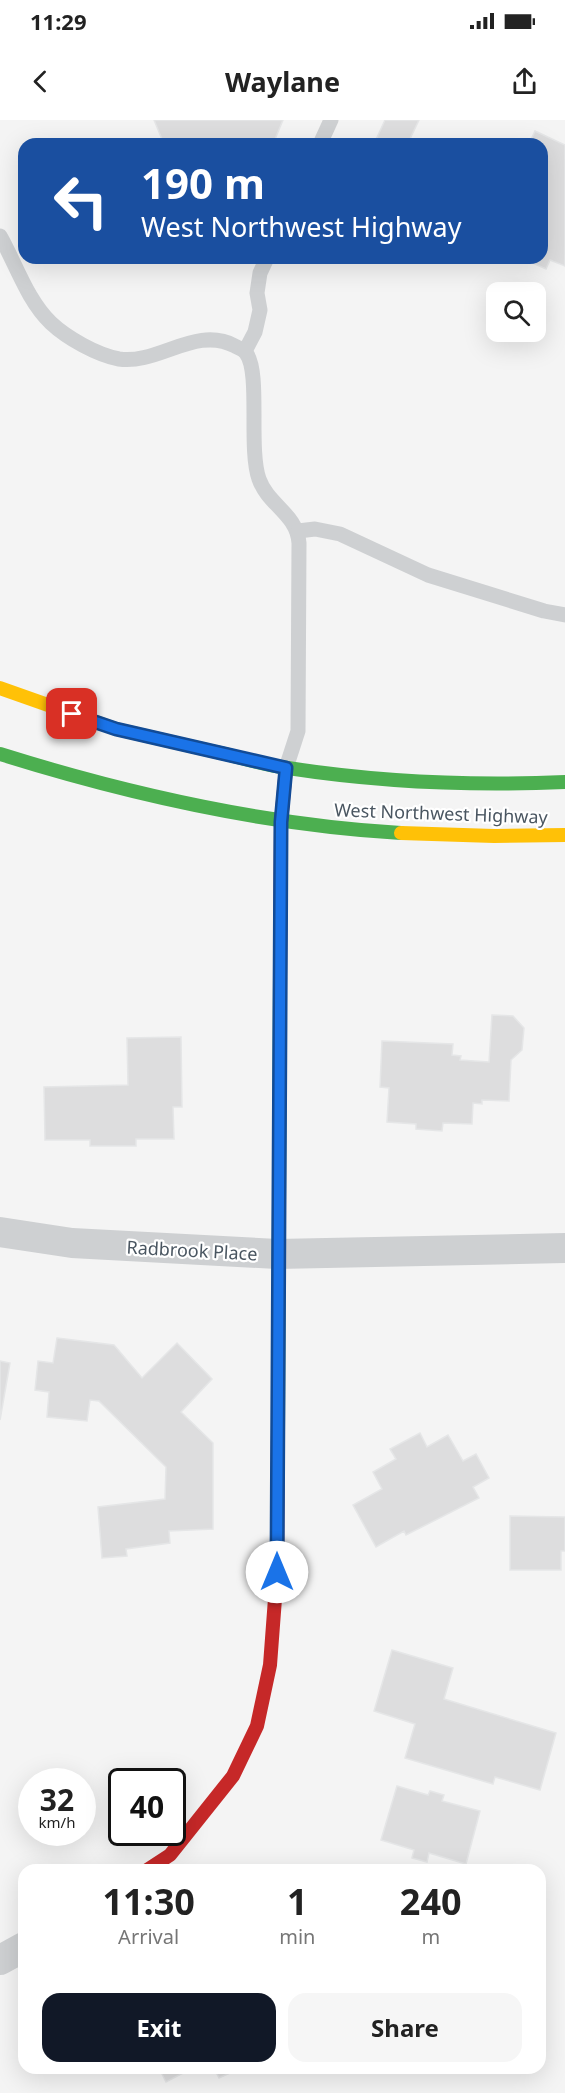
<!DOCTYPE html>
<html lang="en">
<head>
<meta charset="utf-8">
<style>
	:root { --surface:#fff; --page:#f6f6f6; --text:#222; --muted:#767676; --accent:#111827 }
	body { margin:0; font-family:"Noto Sans",sans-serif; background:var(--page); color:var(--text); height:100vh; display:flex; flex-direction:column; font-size:22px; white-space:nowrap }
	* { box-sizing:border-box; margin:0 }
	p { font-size:20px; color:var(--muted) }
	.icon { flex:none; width:33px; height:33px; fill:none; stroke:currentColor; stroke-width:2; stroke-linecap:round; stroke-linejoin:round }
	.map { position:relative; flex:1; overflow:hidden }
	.side { position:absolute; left:18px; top:1744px; width:528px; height:210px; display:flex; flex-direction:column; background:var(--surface); border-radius:18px; box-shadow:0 6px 24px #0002 }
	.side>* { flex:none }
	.guide { position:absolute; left:18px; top:18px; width:530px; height:126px; border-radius:18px; box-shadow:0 6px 24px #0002; background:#1a4fa0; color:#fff; overflow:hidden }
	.controls { position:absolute; left:486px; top:162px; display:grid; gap:12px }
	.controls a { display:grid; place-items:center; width:60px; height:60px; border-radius:12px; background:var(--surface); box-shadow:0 6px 24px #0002; font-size:30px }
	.speed { position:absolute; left:18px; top:1648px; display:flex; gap:12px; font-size:30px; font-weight:700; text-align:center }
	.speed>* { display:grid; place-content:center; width:78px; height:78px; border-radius:50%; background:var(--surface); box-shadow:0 6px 24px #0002; line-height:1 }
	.speed small { font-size:15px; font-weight:400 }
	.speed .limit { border:3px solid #111; border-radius:9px; background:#fff; color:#111 }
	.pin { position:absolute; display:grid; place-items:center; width:51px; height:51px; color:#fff; margin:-26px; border-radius:12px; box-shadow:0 3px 9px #0006 }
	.me { position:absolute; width:66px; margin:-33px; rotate:0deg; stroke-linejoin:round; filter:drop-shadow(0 0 4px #0008) }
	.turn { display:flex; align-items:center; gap:21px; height:126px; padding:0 24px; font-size:27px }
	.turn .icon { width:78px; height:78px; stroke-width:2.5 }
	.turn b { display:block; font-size:42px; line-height:51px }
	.eta { display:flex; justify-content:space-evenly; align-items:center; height:102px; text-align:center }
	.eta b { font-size:36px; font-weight:700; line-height:42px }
	.button { display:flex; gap:12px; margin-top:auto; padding:12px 24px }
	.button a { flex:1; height:69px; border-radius:18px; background:var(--accent); color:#fff; font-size:24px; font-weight:700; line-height:69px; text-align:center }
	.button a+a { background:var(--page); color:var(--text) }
	.status { display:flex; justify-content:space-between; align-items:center; height:42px; padding:0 30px; background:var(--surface); direction:ltr }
	.status svg { height:16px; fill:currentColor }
	header { display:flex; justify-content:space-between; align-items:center; height:78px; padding:0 24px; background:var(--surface); font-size:27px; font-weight:700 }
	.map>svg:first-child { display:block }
</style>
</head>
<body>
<div class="status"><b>11:29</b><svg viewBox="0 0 49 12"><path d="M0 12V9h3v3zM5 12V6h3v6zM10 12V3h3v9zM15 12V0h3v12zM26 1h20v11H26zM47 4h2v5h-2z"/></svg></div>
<header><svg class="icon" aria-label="back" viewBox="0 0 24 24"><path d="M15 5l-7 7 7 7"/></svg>Waylane<svg class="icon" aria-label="share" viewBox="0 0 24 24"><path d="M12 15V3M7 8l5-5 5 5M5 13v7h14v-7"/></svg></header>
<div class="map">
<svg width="565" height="1973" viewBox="0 0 565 1973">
	<rect width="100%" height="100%" fill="#f4f4f4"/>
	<g fill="#ddddde" stroke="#e5e6e7" stroke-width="1.5">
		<path d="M154,0H283L273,24H164Z"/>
		<path d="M385,0H419L409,21L415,24H374Z"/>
		<path d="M535,11L565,25V146L550,140L546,149L528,141L530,138H542V24H529Z"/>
		<path d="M492,895L513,896L524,908L522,930L511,940L509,981L482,980V984L473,983L472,1004L443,1003L442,1011L416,1009V1004L387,1002L389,968L380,967L382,921L453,924L452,935L461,936L460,940L489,942Z"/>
		<path d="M181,917L182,987H173L174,1019H136V1026H90V1020H45L44,967L128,965L127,918Z"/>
		<path d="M57,1218L114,1225L142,1258L177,1223L212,1259L181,1292L213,1323V1409L169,1411L170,1423L126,1429L127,1436L102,1438L98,1387L165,1379L166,1347L99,1281L90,1280L87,1301L47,1297L49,1272L35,1270L38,1241L53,1243Z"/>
		<path d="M0,1241L10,1243L0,1300Z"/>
		<path d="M420,1313L427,1327L448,1315L463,1341L476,1334L489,1358L473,1367L479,1378L406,1415L404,1411L376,1427L353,1385L382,1369L373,1352L396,1339L390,1329Z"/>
		<path d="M510,1396L565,1397V1431H561V1450H510Z"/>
		<path d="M392,1530L453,1548L444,1579L556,1613L540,1670L495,1657L493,1664L405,1638L415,1604L374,1591Z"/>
		<path d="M397,1666L428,1675L430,1671L444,1675L442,1681L480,1691L466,1744L429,1733L427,1742L412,1738L414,1730L381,1720Z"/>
		<path d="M159,1948H188L189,1950L166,1962Z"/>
		<path d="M214,1948H241L219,1958Z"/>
	</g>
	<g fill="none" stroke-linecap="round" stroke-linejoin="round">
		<g stroke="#ced0d2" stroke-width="15">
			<path d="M320,24L331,0"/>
			<path d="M0,116C16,144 27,180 51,203C67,218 97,235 119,239C158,245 196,205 235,226C238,228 243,229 246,233C261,252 248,328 259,359C268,385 297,394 299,423L298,611L286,648"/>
			<path d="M245,231L255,212L260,190L257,173L260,153L267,138"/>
			<path d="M298,411L315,409L340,414L428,455L544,491L565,495"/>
		</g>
		<g stroke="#ced0d2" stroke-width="30">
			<path d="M0,1112L72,1123L277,1134L565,1128"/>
			<path d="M0,1840L24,1827"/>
		</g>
		<g stroke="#4caf50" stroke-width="14">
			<path d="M216,632C240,637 264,645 288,648C379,662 473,666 565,662"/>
			<path d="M0,634C131,675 264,705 401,713"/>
			<path d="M278,1312L280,856"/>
		</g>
		<g stroke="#ffc107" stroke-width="14">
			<path d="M0,568L116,609L216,632"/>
			<path d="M401,713L494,716L565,715"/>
		</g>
		<g stroke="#c62828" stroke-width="14">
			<path d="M280,856L281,702L286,648"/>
			<path d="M147,1750L170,1735L233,1656L257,1606L270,1545L277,1452L278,1312"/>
		</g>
	</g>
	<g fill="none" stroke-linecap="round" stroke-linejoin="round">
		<defs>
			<path id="route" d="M72,594L116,609L286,648L281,702L277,1452"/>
		</defs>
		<use href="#route" stroke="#114b97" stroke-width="15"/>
		<use href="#route" stroke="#1a73e8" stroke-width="10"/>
	</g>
	<g text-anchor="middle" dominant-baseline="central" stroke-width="4.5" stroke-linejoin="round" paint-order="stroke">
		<g font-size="18" fill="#4a5661" stroke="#fff">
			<text transform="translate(441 693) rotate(2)">West Northwest Highway</text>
			<text transform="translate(192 1130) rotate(3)">Radbrook Place</text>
		</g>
	</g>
</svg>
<div class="controls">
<a><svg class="icon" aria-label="search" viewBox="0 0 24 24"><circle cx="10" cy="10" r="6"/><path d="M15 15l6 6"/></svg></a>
</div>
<div class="speed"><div>32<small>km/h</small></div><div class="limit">40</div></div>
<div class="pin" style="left:72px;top:594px;background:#d93025"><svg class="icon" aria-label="arrive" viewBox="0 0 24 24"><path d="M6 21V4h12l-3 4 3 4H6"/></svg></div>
<svg class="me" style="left:277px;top:1452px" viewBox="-20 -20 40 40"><circle r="19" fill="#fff"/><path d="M0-13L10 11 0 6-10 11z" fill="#1a73e8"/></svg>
<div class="guide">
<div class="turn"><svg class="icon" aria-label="left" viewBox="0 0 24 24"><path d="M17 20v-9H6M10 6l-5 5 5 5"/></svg><div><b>190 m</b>West Northwest Highway</div></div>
</div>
<section class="side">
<div class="eta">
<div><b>11:30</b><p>Arrival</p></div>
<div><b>1</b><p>min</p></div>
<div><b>240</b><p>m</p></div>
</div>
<div class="button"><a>Exit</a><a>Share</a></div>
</section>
</div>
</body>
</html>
